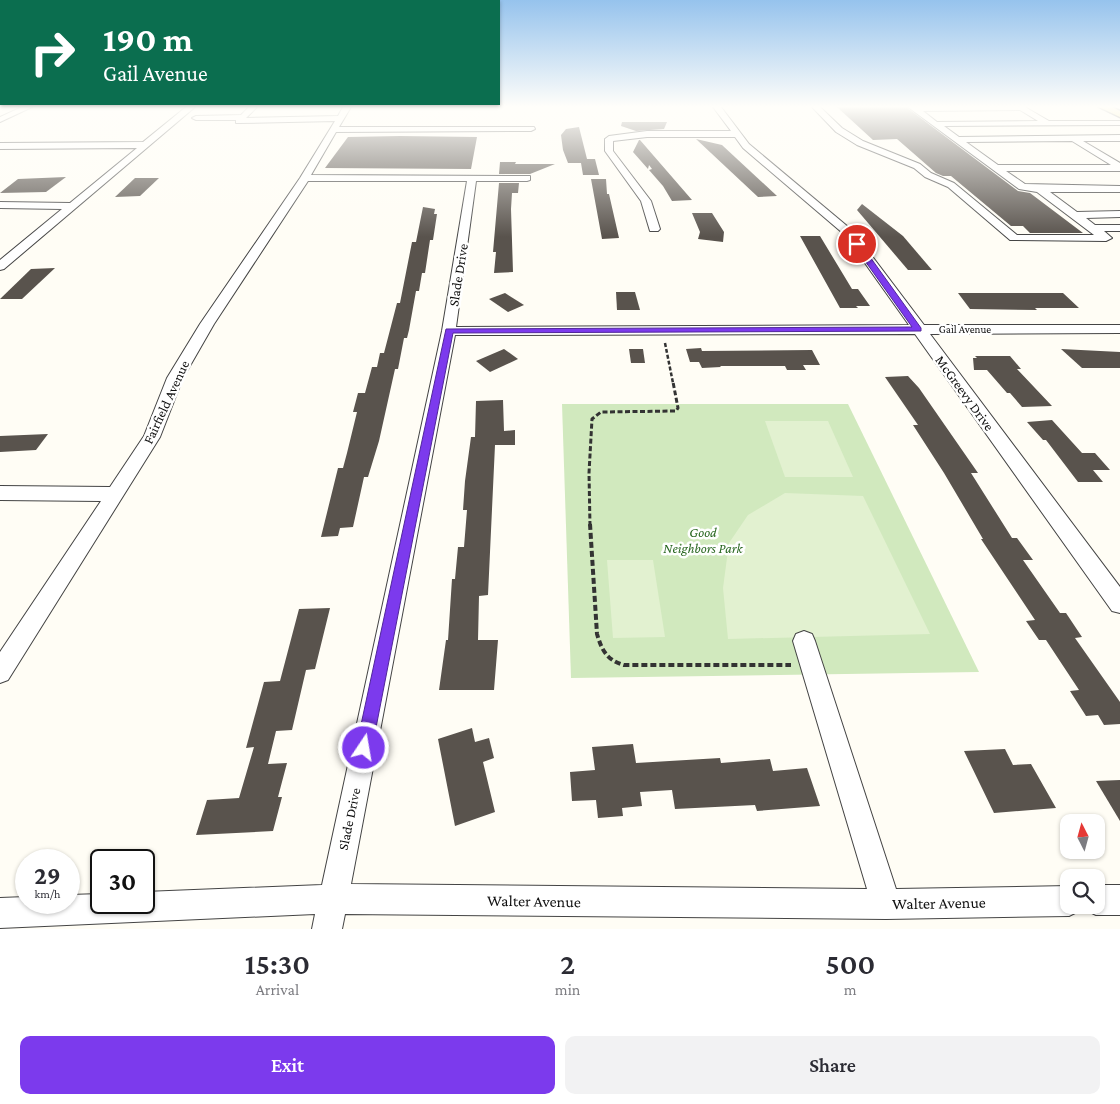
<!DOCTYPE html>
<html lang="en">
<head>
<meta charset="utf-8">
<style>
	:root { --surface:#fff; --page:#f2f2f3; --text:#2b2b33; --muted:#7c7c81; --accent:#7c3aed }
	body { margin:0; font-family:"Crimson Pro",serif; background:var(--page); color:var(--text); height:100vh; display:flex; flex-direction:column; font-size:19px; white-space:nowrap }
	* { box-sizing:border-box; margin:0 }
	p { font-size:16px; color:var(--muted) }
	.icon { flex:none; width:28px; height:28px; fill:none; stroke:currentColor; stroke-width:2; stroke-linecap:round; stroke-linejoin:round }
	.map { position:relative; height:929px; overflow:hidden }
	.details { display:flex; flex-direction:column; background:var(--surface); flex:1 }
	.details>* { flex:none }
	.banner { position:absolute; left:0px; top:0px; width:500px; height:105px; box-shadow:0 1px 4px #0004; background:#0b6e4f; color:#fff; overflow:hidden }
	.needle { width:32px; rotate:354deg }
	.buttons { position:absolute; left:1060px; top:814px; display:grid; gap:10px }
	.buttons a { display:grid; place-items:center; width:45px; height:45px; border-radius:10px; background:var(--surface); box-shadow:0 1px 4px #0004; font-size:25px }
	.speed { position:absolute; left:15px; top:849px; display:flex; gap:10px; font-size:25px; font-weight:700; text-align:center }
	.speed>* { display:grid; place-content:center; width:65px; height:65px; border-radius:50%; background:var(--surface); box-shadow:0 1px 4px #0004; line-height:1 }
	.speed small { font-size:12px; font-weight:400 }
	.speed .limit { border:2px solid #111; border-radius:8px; background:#fff; color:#111 }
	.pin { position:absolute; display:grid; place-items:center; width:42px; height:42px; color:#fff; margin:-21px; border:2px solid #fff; border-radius:50%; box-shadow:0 1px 5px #0007 }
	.me { position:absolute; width:55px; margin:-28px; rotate:12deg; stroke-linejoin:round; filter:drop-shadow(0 0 4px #0008) }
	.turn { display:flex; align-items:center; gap:18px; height:105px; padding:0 20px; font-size:22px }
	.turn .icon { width:65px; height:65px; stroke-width:2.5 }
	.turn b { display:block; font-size:35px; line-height:42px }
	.eta { display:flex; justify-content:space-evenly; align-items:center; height:85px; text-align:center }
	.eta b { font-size:30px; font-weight:600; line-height:35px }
	.primary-button { display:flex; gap:10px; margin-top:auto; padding:10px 20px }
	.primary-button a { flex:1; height:58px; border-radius:10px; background:var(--accent); color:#fff; font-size:20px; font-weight:600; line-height:58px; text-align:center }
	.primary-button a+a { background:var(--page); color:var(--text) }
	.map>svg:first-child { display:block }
</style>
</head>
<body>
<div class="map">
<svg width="1120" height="929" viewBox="0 0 1120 929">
	<rect width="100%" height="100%" fill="#fffdf5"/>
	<path fill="#d1e9be" d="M562,404H848L979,672L571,678Z"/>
	<g fill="#e2f1d0">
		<path d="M765,421H828L853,477H785Z"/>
		<path d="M785,493L863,496L930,634L728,639L723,588L729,543L748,515Z"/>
		<path d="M607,560H653L665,637L613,638Z"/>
	</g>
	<g fill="#59534d">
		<path d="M837,107H906L1018,191L1030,193L1083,233H1030L1023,226H1011L951,176H943L936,173L897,139L873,140Z"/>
		<path d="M622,122H667L664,129L636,131L621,126Z"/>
		<path d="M579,127L587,159H595L599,175H583L581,163H568L563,150L561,135L566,129Z"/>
		<path d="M400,136L477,137L471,169L325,168L348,137Z"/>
		<path d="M696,139L722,145L777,196L758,197Z"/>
		<path d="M639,140H640L692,200L672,201L663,186L649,170L652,169L649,165L648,169L633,152Z"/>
		<path d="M500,162H516L515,164H555L530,174H499Z"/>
		<path d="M66,177L46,192L0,193L18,179Z"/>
		<path d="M135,178H159L140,196L115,197Z"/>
		<path d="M591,179H606L607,194H609L619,238L602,239Z"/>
		<path d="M499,183H519L518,193H512L511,209L513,272L494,273L496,252H493Z"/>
		<path d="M862,204L903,236L932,270H908L857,210Z"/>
		<path d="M423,207L435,209L434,214H437L433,240H430L425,273H422L419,291H416L409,330L407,338H404L398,369H395L379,441L368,477H364L353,527L340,528L338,536L321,537L338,468H343L347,453L357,412H353L358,393H365L372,367H377L380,353H384L397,303H400L412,242H416Z"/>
		<path d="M692,213H712L724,232L723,242L698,239L700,232Z"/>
		<path d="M800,236H820L852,289H858L870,306H856L858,308H840Z"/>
		<path d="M55,268L22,299H0L31,269Z"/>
		<path d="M616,292H635L640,310H617Z"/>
		<path d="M505,293L524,305L508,312L489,299Z"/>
		<path d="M958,293H1063L1079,308H1035L1037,310L970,309Z"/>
		<path d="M701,348L702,351L812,350L820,365H803L806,370H787L785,366H720L721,367L702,368L699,362H690L686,349Z"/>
		<path d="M504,349L518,359L490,372L476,361Z"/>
		<path d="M629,349H643L645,363H631Z"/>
		<path d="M1061,349L1120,352V368H1082Z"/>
		<path d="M975,356H1010L1021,369H1017L1052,406L1022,407L1010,393H1007L987,370H974L973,358H977Z"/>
		<path d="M908,376L919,388L978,473H971L1012,538H1017L1033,560H1023L1060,613H1066L1082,637L1075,638L1120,702V724L1104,725L1098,715L1086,716L1070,691L1079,690L1046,640H1039L1026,621L1035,620L981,539H983L944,473L913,425H918L885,377Z"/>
		<path d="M503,400L504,431L515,430V445H495L488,595L479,596L478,640H498L494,690H439L446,640H448L452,579H455L458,547H464L467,510H463L465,481L471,437H475L476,401Z"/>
		<path d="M1052,420L1082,453H1095L1110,470H1093L1103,482H1078L1046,440H1043L1027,422Z"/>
		<path d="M48,434L36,450L0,452V436Z"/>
		<path d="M330,608L315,669L306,670L292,730L276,731L268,764L287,763L278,797H282L273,831L196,835L207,800L239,798L254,747L246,748L264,682L280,681L299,609Z"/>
		<path d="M472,728L475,742L489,738L494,758L483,762L495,812L455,826L438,739Z"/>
		<path d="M633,744L636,763L720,758L721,763L770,759L773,771L807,768L820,806L757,811L755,805L675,809L672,790L640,792L642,806L622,808L623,816L598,818L596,800L572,801L570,772L595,770L592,747Z"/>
		<path d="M1005,749L1013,765L1031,764L1056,808L994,813L964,751Z"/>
		<path d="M1120,780V821L1096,781Z"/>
	</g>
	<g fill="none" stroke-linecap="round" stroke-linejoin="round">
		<defs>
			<g id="minor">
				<path d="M22,107H32L0,122V117Z"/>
				<path d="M186,107H195L4,269L0,270V260L62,209L0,208V202L70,203L137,148L0,149V143L143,142Z"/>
				<path d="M249,107H257L246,118L338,116L343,107H351L339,127H534L535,129L531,131L336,132L311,175L530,176V180L527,181H476L456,327L909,325L845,235L743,148L735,137H647L613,141V151L651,201L660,229L658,231H650L641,201L605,151V139L609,136L647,131H731L713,107H721L749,144L853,231L924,325H1120V333L930,334L1120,587V613L1112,611L915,334L455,335L351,884L867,889L793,641L796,634L804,631L812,634L815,641L896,889L1069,886V905H1082L1079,911L1069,916L886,919L345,914L342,929H312L315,914L0,928V898L26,897V902H69V895L101,894V902H144V892L322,885L442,331L467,181H308L214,324L183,378L160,437L8,680L0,683V652L101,501L0,500V486L110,487L144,436L167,378L200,324L300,178L335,121L239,123H236V120H196L192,118L196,116L241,115Z"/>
				<path d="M812,107H820L842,128L863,141L920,164L931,173L954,183L1017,235H1094L1037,192L1019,189L908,107H1025L1049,121H1120V125L944,126L959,137L1120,135V141H1083L1120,163V171H1006L1025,184L1120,186V192H1050L1077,212L1120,211V217L1086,218L1095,225H1120V231H1104L1112,238L1106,241L1010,240L948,187L925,177L914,168L857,145L836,132ZM1020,110L1038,121L937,122L923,111ZM1072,141L1111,165H998L966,142Z"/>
				<path d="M1096,885H1120V915H1096L1086,910L1083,905H1096Z"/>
			</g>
			<path id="major" d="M1099,107H1112L1120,111V117Z"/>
		</defs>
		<use href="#minor" stroke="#444" stroke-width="2"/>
		<use href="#major" stroke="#222" stroke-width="3"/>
		<path stroke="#333" stroke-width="2.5" stroke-dasharray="4 2" stroke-linecap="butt" d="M665,343L673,383"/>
		<path stroke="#333" stroke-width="3" stroke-dasharray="5 2.5" stroke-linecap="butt" d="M590,526L589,473L592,419L601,412L676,411L678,408L673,382"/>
		<path stroke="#333" stroke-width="4" stroke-dasharray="6 3" stroke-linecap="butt" d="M590,524L597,634C602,651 607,660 624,665H791"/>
		<use href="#minor" fill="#fff" fill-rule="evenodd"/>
		<use href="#major" fill="#f4de6f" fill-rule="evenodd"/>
	</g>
	<linearGradient id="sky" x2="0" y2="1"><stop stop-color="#96c3ed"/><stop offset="0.45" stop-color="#fffefa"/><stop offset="1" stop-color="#fffefa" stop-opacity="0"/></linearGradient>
	<rect width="1120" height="237" fill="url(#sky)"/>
	<path fill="#7c3aed" stroke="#51269a" d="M854,243H860L921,328V331L453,333L372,748L370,753L364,756L358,753L356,748L446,329L912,327L853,244Z"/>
	<g text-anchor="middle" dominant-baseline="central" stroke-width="5" stroke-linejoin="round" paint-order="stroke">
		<g font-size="11" fill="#111" stroke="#fff">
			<text x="965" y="329">Gail Avenue</text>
		</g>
		<g font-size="14" fill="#111" stroke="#fff">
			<text transform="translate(458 275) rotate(-81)">Slade Drive</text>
			<text transform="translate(965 393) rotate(54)">McGreevy Drive</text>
			<text transform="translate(166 402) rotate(-65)">Fairfield Avenue</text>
			<text transform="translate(349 819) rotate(-78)">Slade Drive</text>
		</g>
		<g font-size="14" font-style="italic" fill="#2a6822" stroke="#fff">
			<text x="703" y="532">Good<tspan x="703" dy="16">Neighbors Park</tspan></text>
		</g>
		<g font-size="16" fill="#111" stroke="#fff">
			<text transform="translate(534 901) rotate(1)">Walter Avenue</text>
			<text transform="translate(939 903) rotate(-1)">Walter Avenue</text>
		</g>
	</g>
</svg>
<div class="buttons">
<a><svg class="needle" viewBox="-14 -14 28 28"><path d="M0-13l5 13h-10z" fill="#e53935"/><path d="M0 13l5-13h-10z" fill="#7c7c81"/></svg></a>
<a><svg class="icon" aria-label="search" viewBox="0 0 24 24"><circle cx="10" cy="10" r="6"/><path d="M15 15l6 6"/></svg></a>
</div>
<div class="speed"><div>29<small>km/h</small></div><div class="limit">30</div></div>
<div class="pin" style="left:857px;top:244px;background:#d93025"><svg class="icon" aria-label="arrive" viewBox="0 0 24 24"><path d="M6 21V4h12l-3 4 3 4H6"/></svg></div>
<svg class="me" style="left:364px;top:748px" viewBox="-20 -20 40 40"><circle r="17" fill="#7c3aed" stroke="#fff" stroke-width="3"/><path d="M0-11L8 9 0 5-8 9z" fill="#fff"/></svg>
<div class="banner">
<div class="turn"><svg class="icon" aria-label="right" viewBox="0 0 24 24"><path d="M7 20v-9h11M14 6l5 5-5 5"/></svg><div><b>190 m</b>Gail Avenue</div></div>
</div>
</div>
<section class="details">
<div class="eta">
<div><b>15:30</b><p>Arrival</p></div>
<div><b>2</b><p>min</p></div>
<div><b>500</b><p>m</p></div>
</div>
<div class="primary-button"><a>Exit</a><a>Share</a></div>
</section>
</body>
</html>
